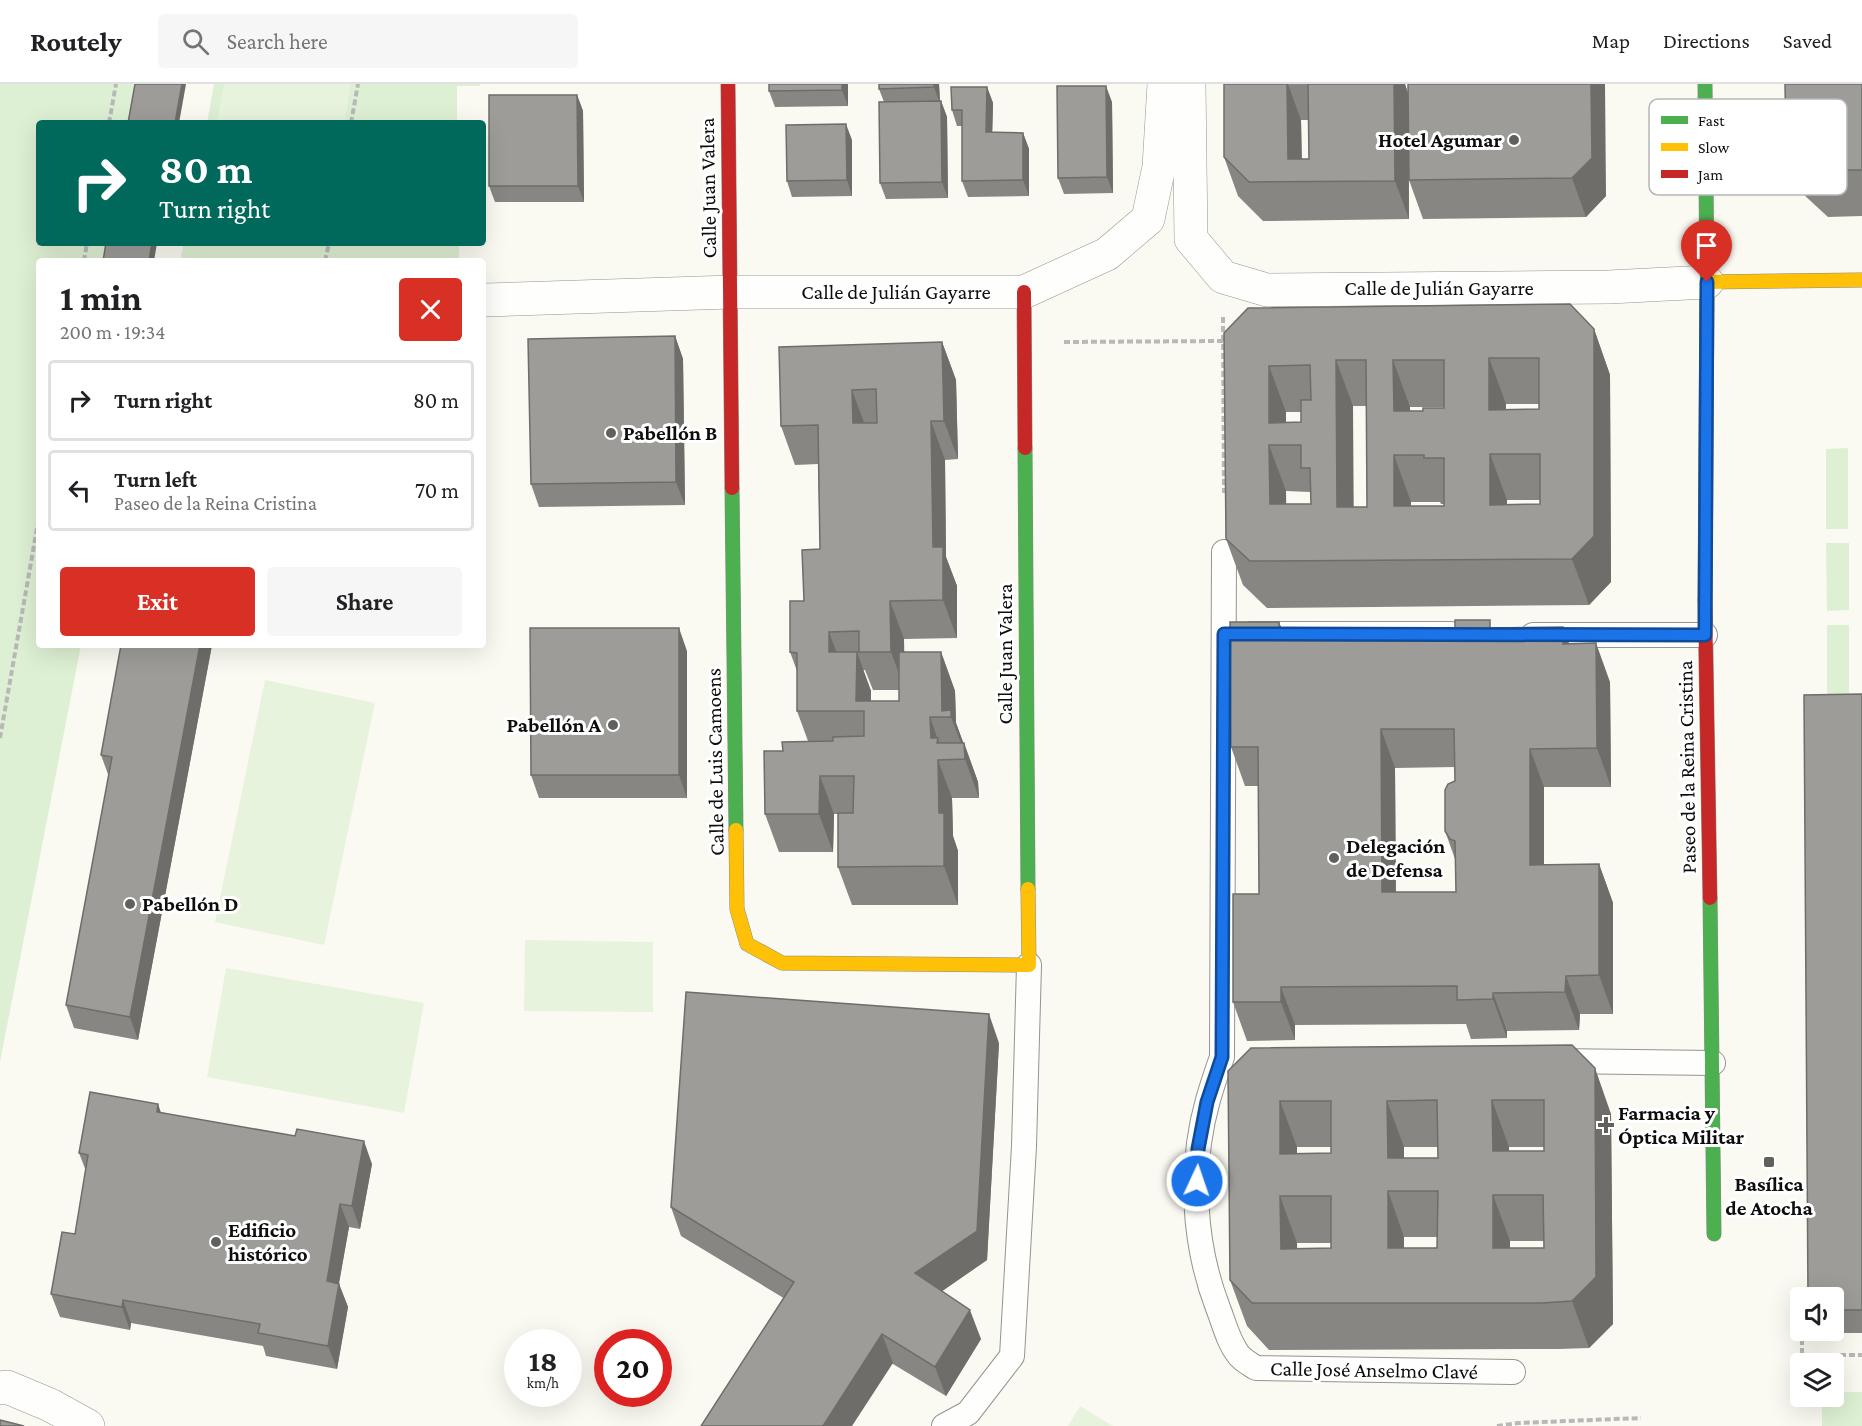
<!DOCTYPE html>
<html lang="en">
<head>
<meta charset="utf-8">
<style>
	:root { --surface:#fff; --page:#f6f6f6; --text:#202124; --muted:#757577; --line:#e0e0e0; --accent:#d93025 }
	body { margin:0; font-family:"Crimson Pro",serif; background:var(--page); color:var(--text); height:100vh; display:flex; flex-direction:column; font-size:22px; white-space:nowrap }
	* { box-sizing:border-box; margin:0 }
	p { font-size:20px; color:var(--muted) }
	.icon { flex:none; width:33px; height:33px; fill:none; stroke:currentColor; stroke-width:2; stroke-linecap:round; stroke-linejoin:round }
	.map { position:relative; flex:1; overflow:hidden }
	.sheet { position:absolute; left:36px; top:174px; width:450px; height:390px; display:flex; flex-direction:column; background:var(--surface); border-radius:6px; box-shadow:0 6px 24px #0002 }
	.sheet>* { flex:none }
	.hud { position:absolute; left:36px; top:36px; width:450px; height:126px; border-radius:6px; box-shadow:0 6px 24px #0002; background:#00695c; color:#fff; overflow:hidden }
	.tools { position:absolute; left:1790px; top:1203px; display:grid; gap:12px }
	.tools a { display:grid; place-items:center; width:54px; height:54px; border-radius:6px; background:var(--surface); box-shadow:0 6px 24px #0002; font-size:30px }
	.speed { position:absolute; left:504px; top:1245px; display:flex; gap:12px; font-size:30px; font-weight:700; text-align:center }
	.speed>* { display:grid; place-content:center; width:78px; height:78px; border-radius:50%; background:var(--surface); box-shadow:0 6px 24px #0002; line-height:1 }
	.speed small { font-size:15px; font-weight:400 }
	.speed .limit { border:9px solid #d22; background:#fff; color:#111 }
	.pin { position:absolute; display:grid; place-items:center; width:51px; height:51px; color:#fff; margin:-62px -26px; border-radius:50% 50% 50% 0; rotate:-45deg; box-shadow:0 0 6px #0007 }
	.pin .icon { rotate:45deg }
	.me { position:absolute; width:66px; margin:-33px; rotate:3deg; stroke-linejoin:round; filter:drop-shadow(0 0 4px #0008) }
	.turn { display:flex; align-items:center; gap:21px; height:126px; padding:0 24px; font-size:27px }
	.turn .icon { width:78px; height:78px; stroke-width:2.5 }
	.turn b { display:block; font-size:42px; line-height:51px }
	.round { display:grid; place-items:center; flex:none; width:63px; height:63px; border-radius:6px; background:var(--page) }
	.overview { display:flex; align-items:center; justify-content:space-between; height:102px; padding:0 24px }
	h1 { font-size:36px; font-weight:700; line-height:45px }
	.action { display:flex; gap:12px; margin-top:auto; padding:12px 24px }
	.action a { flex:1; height:69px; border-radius:6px; background:var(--accent); color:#fff; font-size:24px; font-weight:700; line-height:69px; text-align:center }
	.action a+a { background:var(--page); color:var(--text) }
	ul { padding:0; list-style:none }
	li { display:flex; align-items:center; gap:18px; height:81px; margin:0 12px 9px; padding:0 12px; border:3px solid var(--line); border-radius:6px }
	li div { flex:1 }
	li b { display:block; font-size:22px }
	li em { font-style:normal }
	header { display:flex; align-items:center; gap:36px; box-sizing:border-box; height:84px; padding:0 30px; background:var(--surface); border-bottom:2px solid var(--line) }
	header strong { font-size:28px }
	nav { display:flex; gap:33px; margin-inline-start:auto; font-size:21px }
	.search { width:420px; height:54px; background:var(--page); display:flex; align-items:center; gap:15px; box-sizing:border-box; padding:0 21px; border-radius:6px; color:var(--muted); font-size:22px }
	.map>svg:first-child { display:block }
</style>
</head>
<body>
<header>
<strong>Routely</strong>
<div class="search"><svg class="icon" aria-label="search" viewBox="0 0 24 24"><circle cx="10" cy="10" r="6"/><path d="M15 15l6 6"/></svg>Search here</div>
<nav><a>Map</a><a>Directions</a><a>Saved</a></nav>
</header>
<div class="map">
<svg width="1862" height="1342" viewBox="0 0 1862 1342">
	<rect width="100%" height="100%" fill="#fafaf2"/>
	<g fill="#def0d3">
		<path d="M0,0H186L179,39H39V159H157L154,177H39V561H81L0,978Z"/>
		<path d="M214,0H480V2H457V39H207Z"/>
		<path d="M184,159H459V177H180Z"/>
		<path d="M1848,364V445H1826V365Z"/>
		<path d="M1826,459H1849V526L1827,527Z"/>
		<rect x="1827" y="541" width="22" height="70"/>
		<path d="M1833,1308H1862V1342H1822V1313L1833,1312Z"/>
	</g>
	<g fill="#e8f3dd">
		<path d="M224,0H351L344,39H217Z"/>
		<path d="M265,596L375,619L324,861L215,838Z"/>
		<path d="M525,856L653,858V928L524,927Z"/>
		<path d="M226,884L424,919L404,1029L207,993Z"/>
		<path d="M1080,1322L1113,1342H1068Z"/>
	</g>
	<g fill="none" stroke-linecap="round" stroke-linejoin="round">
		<defs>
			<g id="lane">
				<path d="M1224,468L1222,973C1217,987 1212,1002 1208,1016C1189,1083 1193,1159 1218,1224C1224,1239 1228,1257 1238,1270C1242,1276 1250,1280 1256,1284L1513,1288"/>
				<path d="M1251,550H1451"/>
				<path d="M1533,551H1705"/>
				<path d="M1556,977L1713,979"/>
				<path d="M944,1342L968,1329L1012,1272L1024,1062L1029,881"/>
			</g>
			<g id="street">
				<path d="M1189,0L1191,155L1223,193L1267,206L1609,203L1707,198"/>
				<path d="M486,216L731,208H1024L1107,170L1148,135L1159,83L1164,0"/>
				<path d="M0,1304L7,1303L50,1321L88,1342"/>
			</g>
			<g id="fast">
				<path d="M1705,0L1707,198L1705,516"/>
				<path d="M1025,364L1028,805"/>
				<path d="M732,404L736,746"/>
				<path d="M1710,814L1714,1150"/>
			</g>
			<g id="slow">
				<path d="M1707,198L1862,196"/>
				<path d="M736,746L737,825L747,860L782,879L1029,881L1028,805"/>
			</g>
			<g id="jam">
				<path d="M728,0L732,404"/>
				<path d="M1024,208L1025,364"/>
				<path d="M1705,516L1710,814"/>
			</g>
		</defs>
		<use href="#lane" stroke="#949490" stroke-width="26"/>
		<use href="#street" stroke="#949490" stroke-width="34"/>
		<use href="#fast" stroke="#8a8a87" stroke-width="15"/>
		<use href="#slow" stroke="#8a8a87" stroke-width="15"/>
		<use href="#jam" stroke="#8a8a87" stroke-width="15"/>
		<g stroke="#b8b8b6" stroke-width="4" stroke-dasharray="6 3" stroke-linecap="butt">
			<path d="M109,39L116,0"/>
			<path d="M351,39L358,0"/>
			<path d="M84,177L87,159"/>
			<path d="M325,177L329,159"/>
			<path d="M1223,233L1224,409"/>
			<path d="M1064,258L1223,257"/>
			<path d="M0,654L39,433"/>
			<path d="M1802,1246V1271H1862"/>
			<path d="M1497,1342L1518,1339L1641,1334"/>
		</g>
		<use href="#lane" stroke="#fefefd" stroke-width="24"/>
		<use href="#street" stroke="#fefefd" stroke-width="33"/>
		<use href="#fast" stroke="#4caf50" stroke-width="14"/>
		<use href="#slow" stroke="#ffc107" stroke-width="14"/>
		<use href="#jam" stroke="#c62828" stroke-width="14"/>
	</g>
	<g fill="#878683" fill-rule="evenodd">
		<path d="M769,0H848V22L775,23L769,7Z"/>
		<path d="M879,0H939L940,17H941L947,33L948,114L886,115L880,99L884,18L879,5Z"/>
		<path d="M1224,0H1405L1408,9L1606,112L1586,133L1423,135L1409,96V135L1263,137L1238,112L1224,73ZM1301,36H1308L1309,75H1302Z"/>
		<path d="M1862,0V132L1828,133L1803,110L1786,64Z"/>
		<path d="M987,3L993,19L992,48L1023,49L1029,65V112L968,113L962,97V42H957L952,26Z"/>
		<path d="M577,11L583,27L584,118H495L489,102Z"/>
		<path d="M1112,18L1113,109L1064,110L1058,94Z"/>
		<path d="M852,56V112L792,113L787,97Z"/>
		<path d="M1594,245L1610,291L1611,498L1589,521L1267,524L1243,501L1226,455L1224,249ZM1506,320H1539V325L1506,326ZM1353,322H1366L1367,423H1353ZM1410,323H1444V324L1423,327H1410ZM1286,328H1301V338H1286ZM1286,407L1310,408L1311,420H1286ZM1507,416H1540V420L1507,421ZM1411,418H1440L1441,420H1444V422H1411Z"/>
		<path d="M675,252L683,275L685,421L539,423L531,400Z"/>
		<path d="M942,258L956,296L958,375L945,376L946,473L957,502V554L904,555V568H941L955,607L956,639L963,659H964L978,698L979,714H952L953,752L958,767V821H852L838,783V730H834L833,768H779L765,730L783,667L808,657L797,627V587L790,568L820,465L818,380L795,381L781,342ZM863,586H865L873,606H899V617H871V607Z"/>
		<path d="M1279,538L1284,551L1455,550L1493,544L1563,543L1569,560L1610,598L1611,703H1544V781L1599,780L1613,819V930H1580L1579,946L1507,947V954L1471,955L1466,940L1295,941V956L1247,957L1233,918L1259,810L1258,702H1245L1231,663ZM1455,683V697L1445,747L1455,775L1456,808H1396L1395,684Z"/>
		<path d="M121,561H212L138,956L74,944L66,921L109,693L101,671Z"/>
		<path d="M687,567V714H539L531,691Z"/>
		<path d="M1862,610V1249H1817L1816,1246H1833V1214Z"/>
		<path d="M999,959L987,1176L942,1207L981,1255L946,1312L681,1152L671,1123Z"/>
		<path d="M1572,961L1611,1030L1613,1240L1589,1264L1559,1265L1269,1266L1247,1242L1230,1196L1228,987ZM1297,1063H1331V1069L1297,1070ZM1404,1063H1438V1074H1404ZM1509,1063H1544V1067H1509ZM1404,1153H1437V1164H1404ZM1510,1157H1544V1164H1510ZM1297,1159H1331V1164H1297Z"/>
		<path d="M161,1028L372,1080L360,1145L349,1143L339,1200L348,1223L337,1285L266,1272L263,1262L131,1239L130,1246L60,1233L51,1210L75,1150L86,1087L79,1069Z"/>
	</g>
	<g fill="#6e6d6a">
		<path d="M182,0H186L179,39H175Z"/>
		<path d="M842,0H848V22L842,6Z"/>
		<path d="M934,0H939L940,19L934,3Z"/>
		<path d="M1287,0H1288L1301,36L1302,97L1288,75Z"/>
		<path d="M1394,0H1405L1408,10L1409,135L1395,97Z"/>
		<path d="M1591,0H1605L1606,112L1586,133L1572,94Z"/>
		<path d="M1106,2L1112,18L1113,109L1107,93Z"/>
		<path d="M987,3L993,19L992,64L986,48Z"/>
		<path d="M577,11L583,27L584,118L578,102Z"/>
		<path d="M941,17L947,33L948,114L942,98Z"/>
		<path d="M846,40L852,56V112L847,96Z"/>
		<path d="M1023,49L1029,65V112L1023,96Z"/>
		<path d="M152,159H157L154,177H149Z"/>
		<path d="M1594,245L1610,291L1611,498L1589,521L1572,475Z"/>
		<path d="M675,252L683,275L685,421L676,398Z"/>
		<path d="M942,258L956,296L958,375L944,337Z"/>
		<path d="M1489,274L1506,320V370L1489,326Z"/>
		<path d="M1336,276L1353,322L1354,469L1337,423Z"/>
		<path d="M1393,276L1410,323L1411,373L1394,327Z"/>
		<path d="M1269,282L1286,328V361L1269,339Z"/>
		<path d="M852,306L866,344L853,339Z"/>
		<path d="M931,337L945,376L946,473L957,502V554L943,516L933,463Z"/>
		<path d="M1269,361L1286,407L1287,466L1270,420Z"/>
		<path d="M1490,370L1507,416L1506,467L1490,421Z"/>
		<path d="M1394,371L1411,418V469L1394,422Z"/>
		<path d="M890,517L904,555L905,606L891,568Z"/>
		<path d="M1279,538L1293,576L1279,551Z"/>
		<path d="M1563,543L1577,581L1563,560Z"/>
		<path d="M679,544L687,567V714L679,691Z"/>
		<path d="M829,548L843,586L829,568Z"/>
		<path d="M1596,559L1610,598L1611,703L1597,664Z"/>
		<path d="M200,561H212L138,956L130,933Z"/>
		<path d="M857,568L871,607L870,645L864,627L856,617Z"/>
		<path d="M941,568L955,607L956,639L965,663L964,659L978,698L979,714L965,675V670L951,633L942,627Z"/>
		<path d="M930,633L945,676L931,654Z"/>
		<path d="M1381,645L1395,684L1396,847L1382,808Z"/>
		<path d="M1530,665L1544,703V819L1530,781Z"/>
		<path d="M938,676L952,714L953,752L958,767V821L944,782L939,729Z"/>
		<path d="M820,692L834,730L833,768L819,730Z"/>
		<path d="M1599,780L1613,819V930L1599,891Z"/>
		<path d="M1566,892L1580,930L1579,946L1565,908Z"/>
		<path d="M1281,903L1295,941V956L1281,918Z"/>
		<path d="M1493,909L1507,947V954L1493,915Z"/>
		<path d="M989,930L999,959L987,1176L925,1219L915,1189Z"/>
		<path d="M1595,984L1611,1030L1613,1240L1589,1264L1572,1217Z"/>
		<path d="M1492,1016L1509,1063L1510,1111L1493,1067Z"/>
		<path d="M1280,1017L1297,1063V1112L1280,1070Z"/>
		<path d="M1387,1017L1404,1063V1107L1388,1074Z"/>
		<path d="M158,1020L166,1043L157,1028Z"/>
		<path d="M364,1057L372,1080L360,1145L352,1122Z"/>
		<path d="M1388,1107L1404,1153V1210L1388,1164Z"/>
		<path d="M1493,1111L1510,1157V1210L1493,1164Z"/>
		<path d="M1280,1112L1297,1159L1298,1211L1281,1165Z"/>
		<path d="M340,1120L349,1143L335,1220L327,1197Z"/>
		<path d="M339,1200L348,1223L337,1285L328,1262Z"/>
		<path d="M123,1216L131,1239L130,1246L122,1223Z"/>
		<path d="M970,1226L981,1255L946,1312L935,1283Z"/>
		<path d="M882,1250L893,1279L852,1342H823Z"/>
	</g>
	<g fill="#9d9c98" stroke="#6e6d6a" stroke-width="1.5" fill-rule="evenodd">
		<path d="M135,0H182L175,39H128Z"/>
		<path d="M769,0H842V6L769,7Z"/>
		<path d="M879,0H934V3L879,5Z"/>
		<path d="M1224,0H1287L1288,75H1309L1308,0H1394L1395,97L1249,98L1224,73Z"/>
		<path d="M1408,0H1591L1592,74L1572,94L1409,96Z"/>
		<path d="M1785,0H1862V86H1811L1786,64Z"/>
		<path d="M1057,2H1106L1107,93L1058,94Z"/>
		<path d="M951,3H987L986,48L1023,49V96L962,97V26H952Z"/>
		<path d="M489,11H577L578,102H489Z"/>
		<path d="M941,17L942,98L880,99L879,18Z"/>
		<path d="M846,40L847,96L787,97L786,41Z"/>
		<path d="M106,159H152L149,177H103Z"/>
		<path d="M1570,220L1594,245V452L1572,475L1250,477L1226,455L1224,249L1248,224ZM1489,274H1539V325L1489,326ZM1336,276H1366L1367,423H1337ZM1393,276H1444V324H1423V327H1394ZM1310,281L1311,316H1301V338L1269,339V282ZM1269,361H1301V384H1310L1311,420H1270ZM1490,370H1540V420L1490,421ZM1394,371H1424V374H1444V422H1394Z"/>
		<path d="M675,252L676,398L531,400L528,255Z"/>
		<path d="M942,258L944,337H931L933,463H943V516L890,517L891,568H859V547L829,548V568H857L856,617H899V568H941L942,627L951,626V633H930L931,654H938L937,659H964L965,675L938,676L939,729H944V782L838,783V729H853L854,692H820L819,730H765L764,667H783L782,658L833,657V653L864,652V627H797V569L790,568V517H804L802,466L820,465L818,341L781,342L779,263ZM876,305L877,339H853L852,306Z"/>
		<path d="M1455,536H1490V544L1563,543V560L1596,559L1597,664L1530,665V781L1599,780V891L1566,892L1565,908L1493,909V915L1457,916V902L1281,903V918H1233V810H1259L1258,663H1231L1230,538H1279V551L1455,550ZM1381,645H1454L1455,697L1448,700L1445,706V747L1450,755L1455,757L1456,808H1382Z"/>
		<path d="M530,544H679V691H531Z"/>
		<path d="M121,561H200L130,933L66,921L112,673L101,671Z"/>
		<path d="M1862,610V1226H1833V1214H1808L1804,611Z"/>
		<path d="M686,908L989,930L977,1147L915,1189L970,1226L935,1283L882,1250L823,1342H701L794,1198L671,1123Z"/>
		<path d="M1572,961L1595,984L1596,1193L1572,1217L1542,1219H1252L1230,1196L1228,987L1251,964ZM1437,1016L1438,1074H1388L1387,1017ZM1492,1016H1544V1067H1493ZM1280,1017H1331V1069L1280,1070ZM1388,1107H1438L1437,1164H1388ZM1493,1111H1543L1544,1164H1493ZM1280,1112H1331V1164L1281,1165Z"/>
		<path d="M90,1008L158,1020L157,1028L295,1052L297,1045L364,1057L352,1122L340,1120L327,1197L339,1200L328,1262L258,1249L260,1240L123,1216L122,1223L51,1210L62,1148L75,1150L88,1071L79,1069Z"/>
		<path d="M0,1336L24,1342H0Z"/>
	</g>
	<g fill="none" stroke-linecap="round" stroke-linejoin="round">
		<defs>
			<path id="route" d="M1197,1097L1198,1065L1207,1018L1222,973L1224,550L1705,551L1707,198"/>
		</defs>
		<use href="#route" stroke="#114b97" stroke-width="15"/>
		<use href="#route" stroke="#1a73e8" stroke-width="10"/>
	</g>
	<g fill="#60605d" stroke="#fff" stroke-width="2">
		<circle cx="1514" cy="56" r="6"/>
		<circle cx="611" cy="349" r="6"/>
		<circle cx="613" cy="641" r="6"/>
		<circle cx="1334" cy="774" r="6"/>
		<circle cx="130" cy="820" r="6"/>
		<path d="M1603 1032h6v6h6v6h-6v6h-6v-6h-6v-6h6z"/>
		<rect x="1763" y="1072" width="12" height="12" rx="3"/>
		<circle cx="216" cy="1158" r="6"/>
	</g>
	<g text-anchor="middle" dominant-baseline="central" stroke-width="6" stroke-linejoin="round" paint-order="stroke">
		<g font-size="21" font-weight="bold" fill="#0d0d0d" stroke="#fff" text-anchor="start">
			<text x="1502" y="56" text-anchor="end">Hotel Agumar</text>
			<text x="623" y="349">Pabellón B</text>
			<text x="601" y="641" text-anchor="end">Pabellón A</text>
			<text x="1346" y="762">Delegación<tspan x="1346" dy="24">de Defensa</tspan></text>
			<text x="142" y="820">Pabellón D</text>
			<text x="1618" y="1029">Farmacia y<tspan x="1618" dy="24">Óptica Militar</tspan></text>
			<text x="1769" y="1100" text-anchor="middle">Basílica<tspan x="1769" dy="24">de Atocha</tspan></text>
			<text x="228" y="1146">Edificio<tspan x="228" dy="24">histórico</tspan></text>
		</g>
		<g font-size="21" fill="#0d0d0d" stroke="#fff">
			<text transform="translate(708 104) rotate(-91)">Calle Juan Valera</text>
			<text x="1439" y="204">Calle de Julián Gayarre</text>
			<text x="896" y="208">Calle de Julián Gayarre</text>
			<text transform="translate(1005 570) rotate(-90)">Calle Juan Valera</text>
			<text transform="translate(715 678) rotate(-91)">Calle de Luis Camoens</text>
			<text transform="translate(1687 683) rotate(-91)">Paseo de la Reina Cristina</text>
			<text transform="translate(1374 1286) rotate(1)">Calle José Anselmo Clavé</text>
		</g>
	</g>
	<rect x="1649" y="15" width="198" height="96" rx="9" fill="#fff" stroke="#b6b6b6" stroke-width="1.5"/>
	<rect x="1661" y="32" width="27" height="8" fill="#4caf50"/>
	<rect x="1661" y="59" width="27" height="8" fill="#ffc107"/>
	<rect x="1661" y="86" width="27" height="8" fill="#c62828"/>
	<g font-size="16" fill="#0d0d0d">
		<text x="1698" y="42">Fast</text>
		<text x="1698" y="69">Slow</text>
		<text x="1698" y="96">Jam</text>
	</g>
</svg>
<div class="tools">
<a><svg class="icon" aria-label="sound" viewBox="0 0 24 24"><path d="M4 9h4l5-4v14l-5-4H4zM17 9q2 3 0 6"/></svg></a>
<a><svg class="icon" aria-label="layers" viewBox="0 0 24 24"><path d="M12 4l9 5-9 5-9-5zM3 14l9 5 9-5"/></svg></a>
</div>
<div class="speed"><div>18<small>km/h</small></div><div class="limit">20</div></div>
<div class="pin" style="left:1707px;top:198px;background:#d93025"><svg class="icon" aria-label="arrive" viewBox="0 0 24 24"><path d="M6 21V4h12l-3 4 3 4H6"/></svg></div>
<svg class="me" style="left:1197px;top:1097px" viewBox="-20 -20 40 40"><circle r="17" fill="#1a73e8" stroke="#fff" stroke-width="3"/><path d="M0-11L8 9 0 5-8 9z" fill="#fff"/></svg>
<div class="hud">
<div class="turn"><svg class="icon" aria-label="right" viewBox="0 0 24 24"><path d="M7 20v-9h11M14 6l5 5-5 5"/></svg><div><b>80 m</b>Turn right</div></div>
</div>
<section class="sheet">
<div class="overview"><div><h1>1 min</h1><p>200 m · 19:34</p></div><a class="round" style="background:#d93025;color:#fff"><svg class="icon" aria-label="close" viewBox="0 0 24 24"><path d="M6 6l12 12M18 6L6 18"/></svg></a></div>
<ul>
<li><svg class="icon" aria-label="right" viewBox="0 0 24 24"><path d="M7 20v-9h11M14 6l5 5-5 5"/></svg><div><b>Turn right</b></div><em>80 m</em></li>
<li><svg class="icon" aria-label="left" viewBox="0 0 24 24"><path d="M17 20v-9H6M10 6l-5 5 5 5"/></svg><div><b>Turn left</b><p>Paseo de la Reina Cristina</p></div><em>70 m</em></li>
</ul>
<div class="action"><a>Exit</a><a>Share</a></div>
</section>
</div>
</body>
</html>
